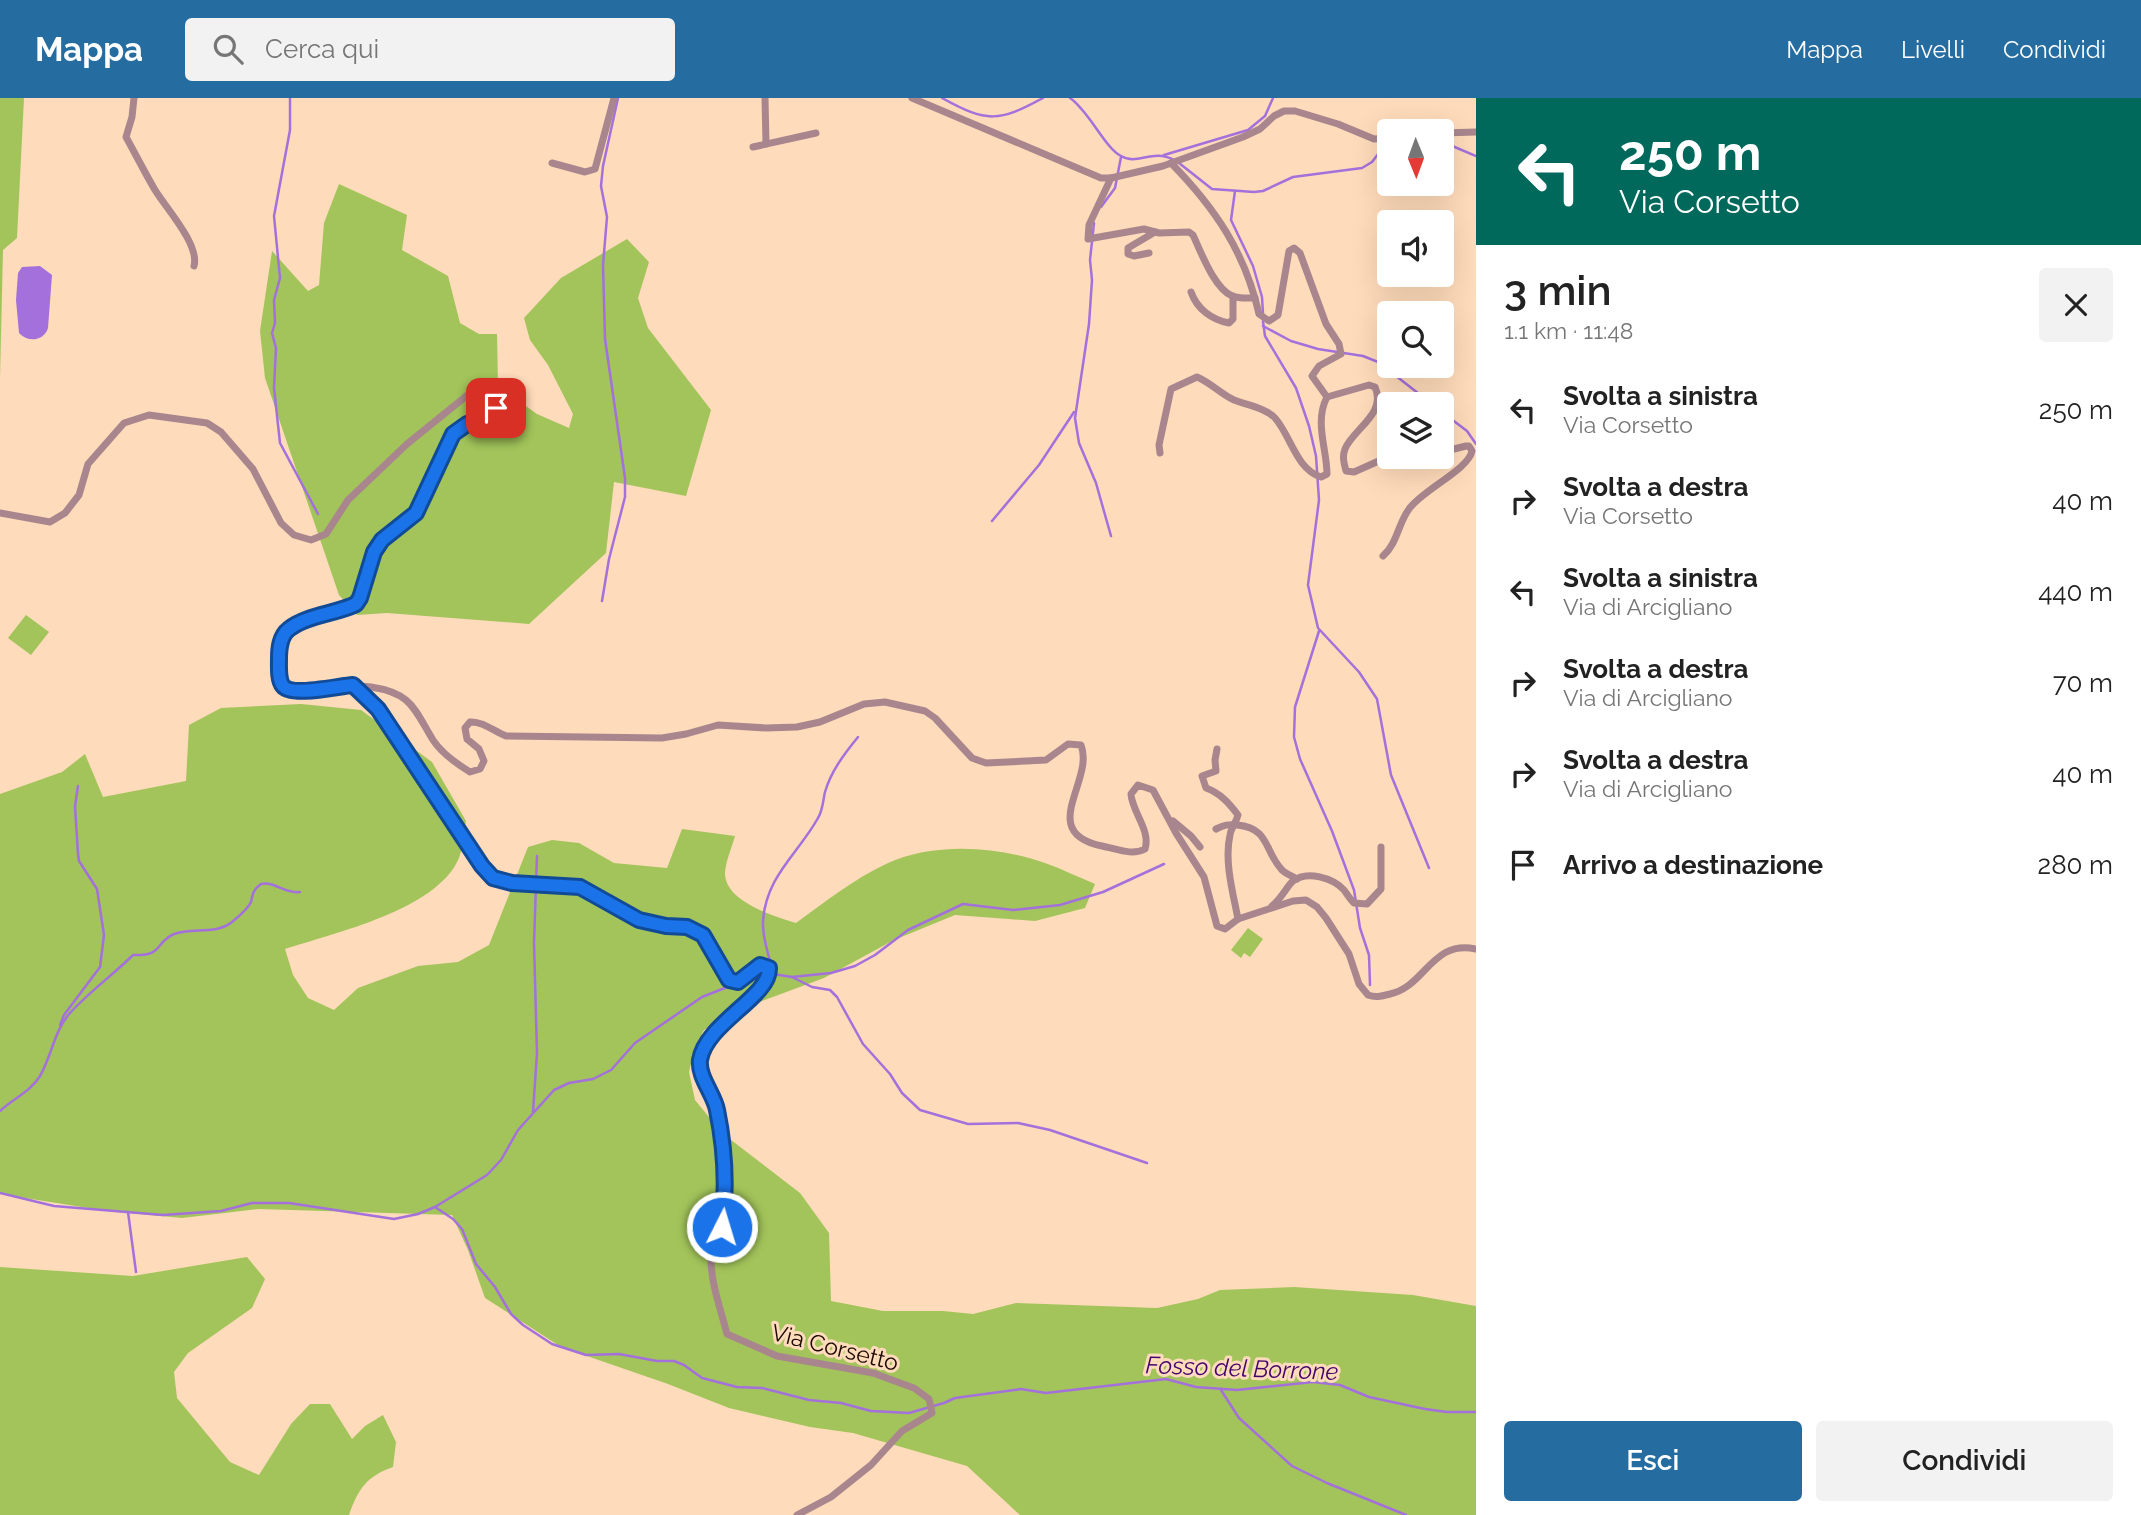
<!DOCTYPE html>
<html lang="it">
<head>
<meta charset="utf-8">
<style>
	:root { --surface:#fff; --page:#f2f2f2; --text:#222; --muted:#767676; --accent:#256ca0 }
	body { margin:0; font-family:Raleway,sans-serif; background:var(--page); color:var(--text); height:100vh; display:flex; flex-direction:column; font-size:26px; white-space:nowrap }
	* { box-sizing:border-box; margin:0 }
	p { font-size:23px; color:var(--muted) }
	.icon { flex:none; width:38px; height:38px; fill:none; stroke:currentColor; stroke-width:2; stroke-linecap:round; stroke-linejoin:round }
	.map { position:relative; flex:1; overflow:hidden }
	.panel { display:flex; flex-direction:column; background:var(--surface); width:665px }
	.panel>* { flex:none }
	.banner { background:#00695c; color:#fff; overflow:hidden }
	.needle { width:46px; rotate:179deg }
	.buttons { position:absolute; left:1377px; top:21px; display:grid; gap:14px }
	.buttons a { display:grid; place-items:center; width:77px; height:77px; border-radius:7px; background:var(--surface); box-shadow:0 7px 28px #0002; font-size:35px }
	.pin { position:absolute; display:grid; place-items:center; width:60px; height:60px; color:#fff; margin:-30px; border-radius:14px; box-shadow:0 4px 10px #0006 }
	.me { position:absolute; width:77px; margin:-38px; rotate:5deg; stroke-linejoin:round; filter:drop-shadow(0 0 5px #0008) }
	.turn { display:flex; align-items:center; gap:24px; height:147px; padding:0 28px; font-size:32px }
	.turn .icon { width:91px; height:91px; stroke-width:2.5 }
	.turn b { display:block; font-size:49px; line-height:60px }
	.round { display:grid; place-items:center; flex:none; width:74px; height:74px; border-radius:7px; background:var(--page) }
	.headline { display:flex; align-items:center; justify-content:space-between; height:119px; padding:0 28px }
	h1 { font-size:42px; font-weight:600; line-height:52px }
	.primary-button { display:flex; gap:14px; margin-top:auto; padding:14px 28px }
	.primary-button a { flex:1; height:80px; border-radius:7px; background:var(--accent); color:#fff; font-size:28px; font-weight:600; line-height:80px; text-align:center }
	.primary-button a+a { background:var(--page); color:var(--text) }
	ul { padding:0; list-style:none }
	li { display:flex; align-items:center; gap:21px; height:91px; padding:0 28px }
	li div { flex:1 }
	li b { display:block; font-size:26px }
	li em { font-style:normal }
	header { display:flex; align-items:center; gap:42px; box-sizing:border-box; height:98px; padding:0 35px; background:var(--accent); color:#fff }
	header strong { font-size:33px }
	nav { display:flex; gap:38px; margin-inline-start:auto; font-size:24px }
	.search { width:490px; height:63px; background:var(--page); display:flex; align-items:center; gap:18px; box-sizing:border-box; padding:0 24px; border-radius:7px; color:var(--muted); font-size:26px }
	main { display:flex; flex:1; min-height:0 }
	.map>svg:first-child { display:block }
</style>
</head>
<body>
<header>
<strong>Mappa</strong>
<div class="search"><svg class="icon" aria-label="search" viewBox="0 0 24 24"><circle cx="10" cy="10" r="6"/><path d="M15 15l6 6"/></svg>Cerca qui</div>
<nav><a>Mappa</a><a>Livelli</a><a>Condividi</a></nav>
</header>
<main>
<div class="map">
<svg width="1476" height="1417" viewBox="0 0 1476 1417">
	<rect width="100%" height="100%" fill="#fedbba"/>
	<g fill="#a2c45a">
		<path d="M0,0H24L17,140L3,152L0,280Z"/>
		<path d="M339,86L407,117L402,152L448,178L460,225L479,236H497L498,288L537,316L569,330L573,316L548,267L530,242L524,220L561,180L627,141L649,164L638,200L648,230L711,312L686,398L614,384L606,455L529,526L387,515L357,517L339,497L265,280L260,233L272,153L308,193L319,187L324,125Z"/>
		<path d="M26,517L49,534L31,557L8,540Z"/>
		<path d="M301,606L361,612L432,664L466,723C464,734 463,749 459,760C437,812 334,835 285,851L293,877L308,900L334,912L358,890L418,868L458,864L489,847L528,749L552,742L579,745L614,765L667,770L682,731L735,738C732,749 725,765 725,776C726,804 774,818 796,825C825,804 854,781 886,766C933,744 997,748 1045,765C1062,771 1078,779 1095,786L1085,810L1035,823L955,817L894,842L824,880L738,912L704,932L695,949L689,974L695,1002L722,1035L800,1095L829,1135L831,1203L883,1213H943L973,1216L1016,1205L1157,1210L1198,1201L1220,1192L1294,1189L1413,1197L1476,1208V1417H1020L967,1368L853,1335L810,1329L729,1310L668,1286L561,1249L485,1200L468,1152L452,1117L259,1111L182,1120L107,1113L0,1096V696L62,674L85,656L103,699L186,683L189,627L221,610Z"/>
		<path d="M1248,830L1263,841L1250,859L1244,855L1241,860L1231,852Z"/>
		<path d="M247,1159L265,1181L252,1210L188,1255L174,1274L177,1300L230,1364L259,1377L291,1326L310,1306H330L352,1341L365,1328L383,1317L396,1344L393,1369C367,1378 358,1391 349,1417H0V1169L133,1178Z"/>
	</g>
	<path fill="#a470dc" d="M40,168L52,177L48,230C44,243 28,245 19,235L16,202L18,175L22,169Z"/>
	<g fill="none" stroke-linecap="round" stroke-linejoin="round">
		<g stroke="#a470dc" stroke-width="2.5">
			<path d="M290,0V32L274,118L280,180L274,202L275,225L272,235L276,250L274,290L280,345L318,416"/>
			<path d="M942,0C987,25 999,24 1043,0"/>
			<path d="M1070,0C1089,13 1105,50 1121,58C1138,68 1152,50 1174,62"/>
			<path d="M1442,46L1450,47L1476,58"/>
			<path d="M1164,57L1248,32L1265,18L1273,0"/>
			<path d="M1179,65L1212,91L1254,94L1263,93L1293,79L1362,70L1372,64L1382,51L1390,49"/>
			<path d="M1235,93L1231,122L1253,168L1262,199L1263,216"/>
			<path d="M1101,109L1115,90L1121,59"/>
			<path d="M1094,125L1090,162L1092,182L1089,226L1075,320L1079,345L1096,385L1111,438"/>
			<path d="M1263,223L1265,238L1296,290L1309,328L1316,358L1319,402L1308,487L1318,530L1359,574L1377,601L1391,677L1429,770"/>
			<path d="M1263,228L1291,243L1318,251L1363,258L1378,264L1432,306"/>
			<path d="M1442,314L1467,333L1476,346"/>
			<path d="M992,423L1039,367L1074,314"/>
			<path d="M602,503L609,461L625,399V380L605,241L603,167L607,119L601,88L603,68L618,0"/>
			<path d="M1319,533L1295,609L1294,639L1300,661L1332,733L1354,792L1360,830L1369,857L1370,887"/>
			<path d="M773,876C770,859 762,842 763,823C766,778 798,756 818,720C823,712 823,702 825,694C831,673 845,655 858,639"/>
			<path d="M792,879L812,889L830,892L837,899L863,946L890,976L902,995L920,1012L968,1026L1018,1025L1050,1032L1147,1065"/>
			<path d="M745,883L773,876L792,879L831,875L855,868L875,857L908,832L963,806L1013,812L1060,807L1103,794L1164,766"/>
			<path d="M60,927L64,917L100,869L104,837L97,791L79,763L78,756L75,708L78,688"/>
			<path d="M0,1013C13,1001 31,993 40,978C52,957 54,933 70,915C90,893 113,877 133,857C164,858 154,845 174,836C192,829 216,837 232,824C238,819 248,811 251,804C253,795 253,792 261,786C275,783 284,796 300,794"/>
			<path d="M533,1014L537,955L534,845L537,758"/>
			<path d="M0,1095L54,1108L163,1117L221,1113L252,1105H289L394,1121L418,1116L435,1109L487,1077L501,1062L518,1032L554,992L569,985L593,981L611,972L635,945L702,899L735,886"/>
			<path d="M435,1109L453,1121L462,1131L476,1166L495,1189L511,1216L523,1227L552,1246L586,1257L619,1256L657,1263H674L684,1267L702,1280L737,1289L762,1290L809,1302L841,1305L871,1313L909,1315L944,1305L955,1300L1021,1291L1046,1295L1166,1281L1196,1289L1237,1292L1313,1284L1340,1287L1369,1299L1425,1311L1447,1314H1476"/>
			<path d="M128,1114L136,1174"/>
			<path d="M1221,1292L1239,1320L1292,1368L1327,1385L1406,1417"/>
		</g>
		<g stroke="#a9868d" stroke-width="7">
			<path d="M134,0L132,19L126,39C136,57 145,75 155,92C166,110 200,147 194,168"/>
			<path d="M765,0L766,46"/>
			<path d="M912,0L1101,80H1111L1163,68L1243,39L1260,31L1274,18L1284,13H1295L1338,26L1374,41L1390,40"/>
			<path d="M1442,35L1476,34"/>
			<path d="M753,49L816,35"/>
			<path d="M552,65L585,74L595,71L614,0"/>
			<path d="M1171,65C1215,110 1245,154 1259,216L1269,223L1278,217L1289,153L1294,150L1300,155L1326,226L1339,246L1341,256L1319,268L1312,278L1327,299L1369,287L1375,289C1387,316 1353,331 1345,351C1342,359 1344,365 1346,373L1354,374L1390,358"/>
			<path d="M1111,80L1089,127L1088,141L1144,131L1159,135L1189,134L1193,137C1201,154 1214,190 1232,198C1239,201 1248,200 1255,200"/>
			<path d="M1149,155L1134,158L1128,156V150L1155,134"/>
			<path d="M1191,194C1197,211 1212,222 1229,225L1233,221V198"/>
			<path d="M1160,355L1159,347L1171,291L1197,279C1211,285 1221,296 1234,302C1246,307 1266,310 1275,320C1291,338 1296,371 1321,379L1327,376C1327,351 1314,324 1327,299"/>
			<path d="M0,415L50,424L65,415L79,397L88,366L124,325L149,317L207,325L221,334L253,371L281,425L294,437L311,442L326,436L348,402L407,346L470,295L487,291L497,298C496,330 468,316 453,337C438,357 432,394 416,415C408,425 392,431 383,441C369,455 366,482 360,501L356,506C322,522 279,515 279,563C279,575 279,586 290,593C317,595 344,585 371,589C412,595 414,611 433,642C442,656 457,666 470,674L480,671L484,663L479,651L467,641L465,630L470,624C482,623 494,633 506,638L662,640L686,636L718,627L766,630L797,629L820,624L864,606L885,604L925,613L935,620L972,660L986,665L1046,662L1068,646L1081,647C1095,683 1036,734 1102,748C1117,751 1132,758 1145,751C1151,732 1132,714 1131,696L1138,687L1153,692L1176,735L1204,779L1217,828L1225,831L1238,821L1293,803L1306,802L1317,809L1326,820L1349,856L1359,886L1368,897C1376,900 1382,898 1390,896C1425,889 1432,841 1476,851"/>
			<path d="M1383,458C1397,446 1398,426 1409,411C1421,393 1469,371 1472,353L1469,348H1466L1442,354"/>
			<path d="M353,587L378,611L482,768L493,780L512,785L580,789L639,823L666,829H687L703,837L729,882L738,884L760,867L769,870C770,899 714,922 703,951C695,974 712,989 717,1011C721,1028 722,1047 724,1064C726,1084 727,1108 722,1128C720,1138 712,1148 711,1158C710,1183 721,1212 727,1236L777,1258L873,1275L914,1290L929,1301L932,1315L902,1333L871,1367L831,1399L797,1417"/>
			<path d="M1217,651L1215,662L1216,673L1202,678L1206,690C1220,695 1229,705 1238,717C1236,725 1231,730 1230,737C1224,763 1233,795 1238,821"/>
			<path d="M1173,723L1191,738L1200,749"/>
			<path d="M1216,731C1224,727 1228,726 1237,727C1270,730 1264,753 1282,772C1286,776 1292,778 1297,781"/>
			<path d="M1272,808C1282,800 1287,788 1293,783C1307,772 1333,780 1344,792C1347,796 1350,801 1354,805L1367,806L1381,791V749"/>
		</g>
	</g>
	<g fill="none" stroke-linecap="round" stroke-linejoin="round">
		<defs>
			<path id="route" d="M496,310L489,319L467,326L453,336L416,415L382,442L374,454L360,500L356,506C335,516 307,517 289,531C280,538 279,550 279,561C279,569 278,582 283,588C292,599 338,588 353,587L378,611L482,768L493,780L512,785L580,789L639,822L666,828L687,829L703,837L729,882L738,884L760,867L769,870C770,899 706,925 700,962C698,979 714,996 717,1012C725,1051 727,1090 722,1129"/>
		</defs>
		<use href="#route" stroke="#114b97" stroke-width="18"/>
		<use href="#route" stroke="#1a73e8" stroke-width="12"/>
	</g>
	<g text-anchor="middle" dominant-baseline="central" stroke-width="6" stroke-linejoin="round" paint-order="stroke">
		<g font-size="23" fill="#1c0800" stroke="#fedbba">
			<text transform="translate(835 1249) rotate(14)">Via Corsetto</text>
		</g>
		<g font-size="24" font-style="italic" fill="#42046b" stroke="#fedbba">
			<text transform="translate(1242 1270) rotate(2)">Fosso del Borrone</text>
		</g>
	</g>
</svg>
<div class="buttons">
<a><svg class="needle" viewBox="-14 -14 28 28"><path d="M0-13l5 13h-10z" fill="#e53935"/><path d="M0 13l5-13h-10z" fill="#767676"/></svg></a>
<a><svg class="icon" aria-label="sound" viewBox="0 0 24 24"><path d="M4 9h4l5-4v14l-5-4H4zM17 9q2 3 0 6"/></svg></a>
<a><svg class="icon" aria-label="search" viewBox="0 0 24 24"><circle cx="10" cy="10" r="6"/><path d="M15 15l6 6"/></svg></a>
<a><svg class="icon" aria-label="layers" viewBox="0 0 24 24"><path d="M12 4l9 5-9 5-9-5zM3 14l9 5 9-5"/></svg></a>
</div>
<div class="pin" style="left:496px;top:310px;background:#d93025"><svg class="icon" aria-label="arrive" viewBox="0 0 24 24"><path d="M6 21V4h12l-3 4 3 4H6"/></svg></div>
<svg class="me" style="left:722px;top:1129px" viewBox="-20 -20 40 40"><circle r="17" fill="#1a73e8" stroke="#fff" stroke-width="3"/><path d="M0-11L8 9 0 5-8 9z" fill="#fff"/></svg>
</div>
<section class="panel">
<div class="banner">
<div class="turn"><svg class="icon" aria-label="left" viewBox="0 0 24 24"><path d="M17 20v-9H6M10 6l-5 5 5 5"/></svg><div><b>250 m</b>Via Corsetto</div></div>
</div>
<div class="headline"><div><h1>3 min</h1><p>1.1 km · 11:48</p></div><a class="round"><svg class="icon" aria-label="close" viewBox="0 0 24 24"><path d="M6 6l12 12M18 6L6 18"/></svg></a></div>
<ul>
<li><svg class="icon" aria-label="left" viewBox="0 0 24 24"><path d="M17 20v-9H6M10 6l-5 5 5 5"/></svg><div><b>Svolta a sinistra</b><p>Via Corsetto</p></div><em>250 m</em></li>
<li><svg class="icon" aria-label="right" viewBox="0 0 24 24"><path d="M7 20v-9h11M14 6l5 5-5 5"/></svg><div><b>Svolta a destra</b><p>Via Corsetto</p></div><em>40 m</em></li>
<li><svg class="icon" aria-label="left" viewBox="0 0 24 24"><path d="M17 20v-9H6M10 6l-5 5 5 5"/></svg><div><b>Svolta a sinistra</b><p>Via di Arcigliano</p></div><em>440 m</em></li>
<li><svg class="icon" aria-label="right" viewBox="0 0 24 24"><path d="M7 20v-9h11M14 6l5 5-5 5"/></svg><div><b>Svolta a destra</b><p>Via di Arcigliano</p></div><em>70 m</em></li>
<li><svg class="icon" aria-label="right" viewBox="0 0 24 24"><path d="M7 20v-9h11M14 6l5 5-5 5"/></svg><div><b>Svolta a destra</b><p>Via di Arcigliano</p></div><em>40 m</em></li>
<li><svg class="icon" aria-label="arrive" viewBox="0 0 24 24"><path d="M6 21V4h12l-3 4 3 4H6"/></svg><div><b>Arrivo a destinazione</b></div><em>280 m</em></li>
</ul>
<div class="primary-button"><a>Esci</a><a>Condividi</a></div>
</section>
</main>
</body>
</html>
